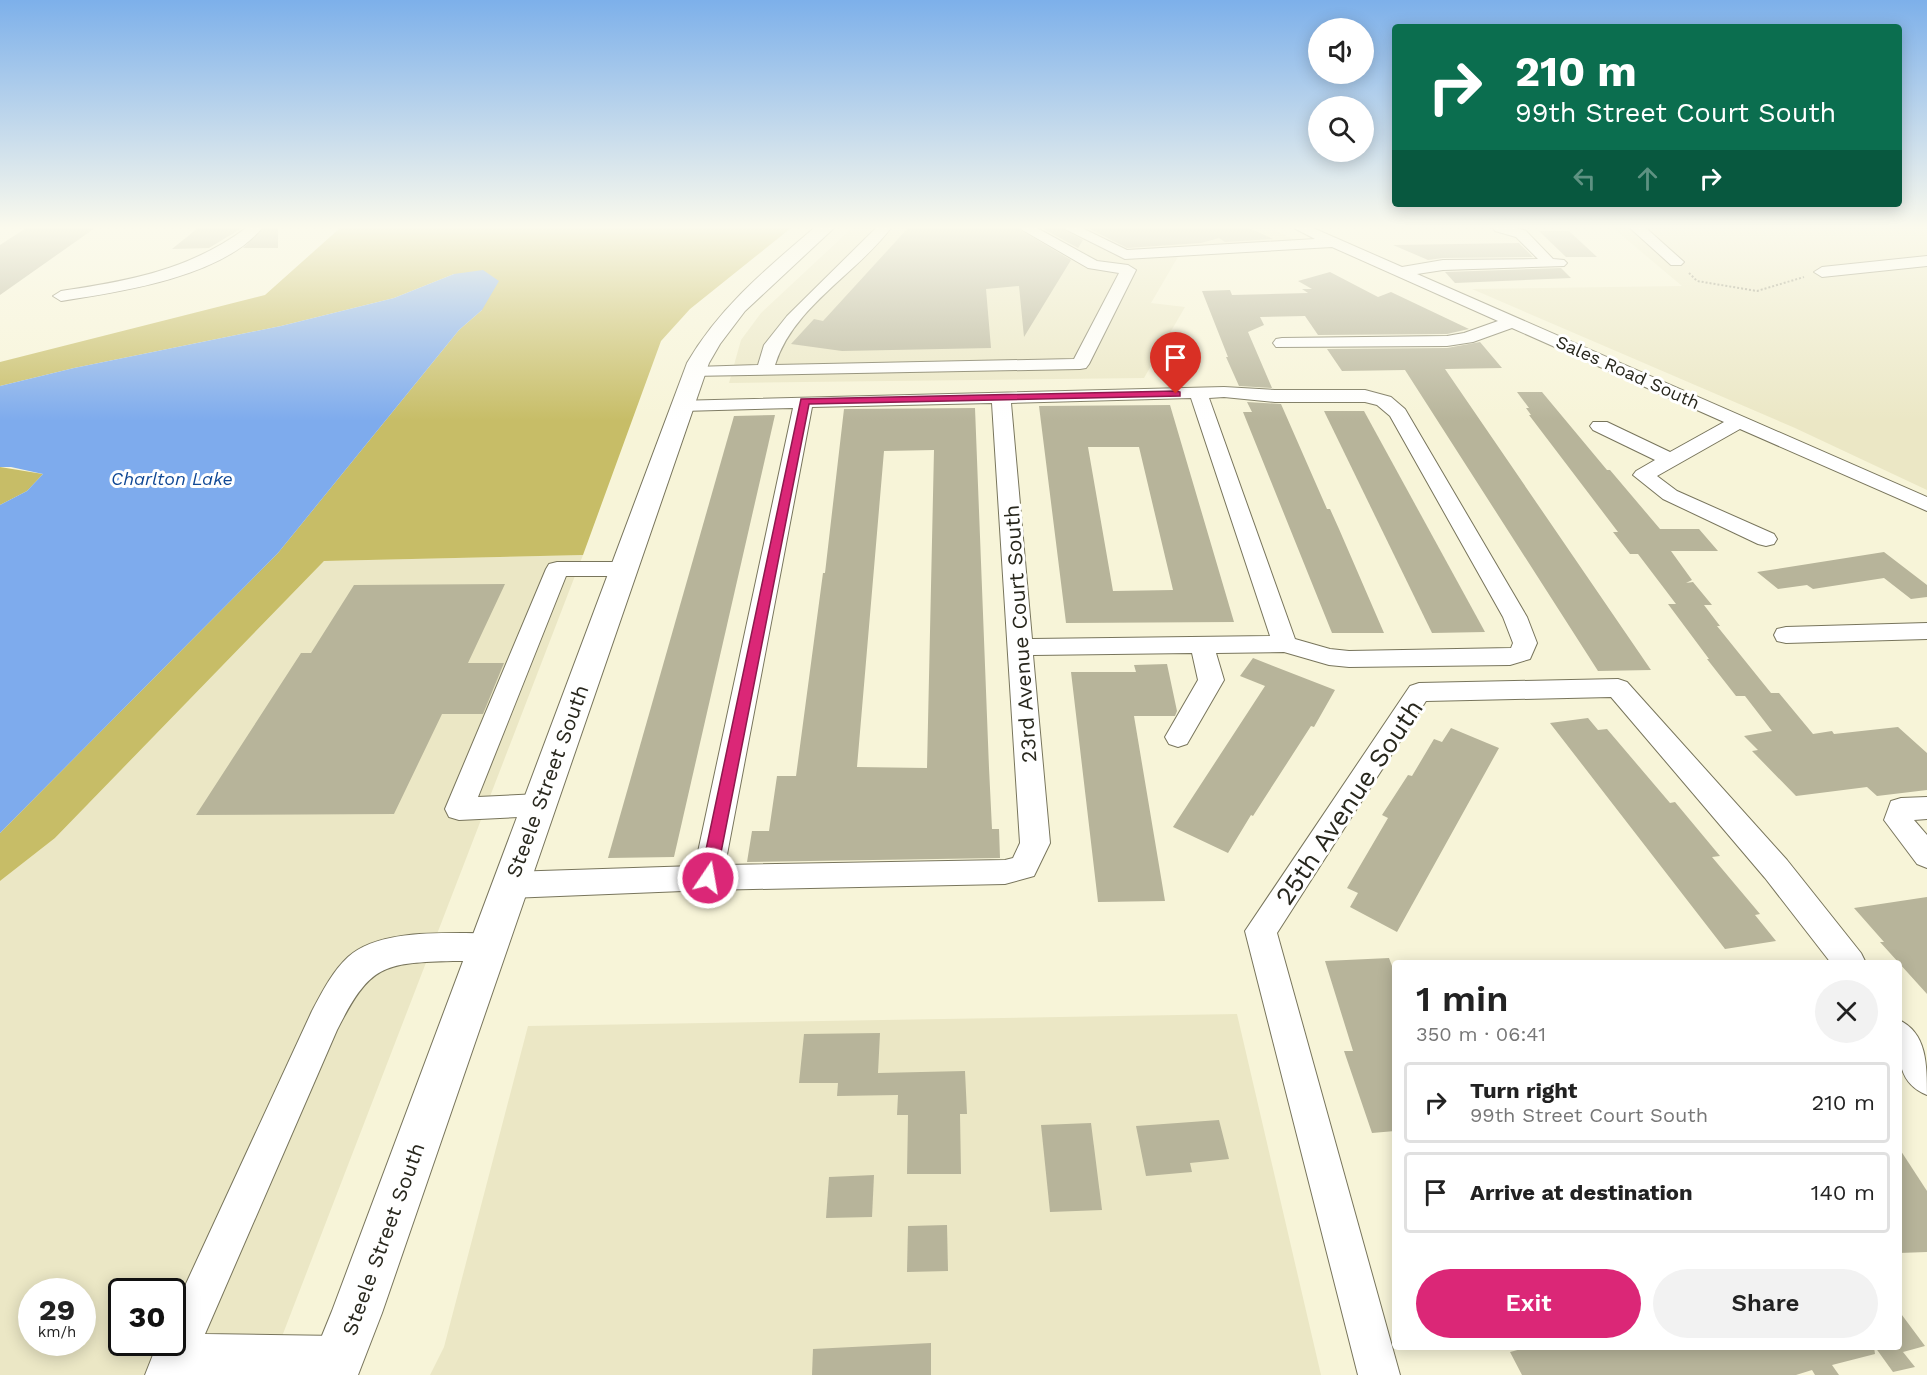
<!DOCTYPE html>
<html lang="en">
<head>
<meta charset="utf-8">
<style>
	:root { --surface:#fff; --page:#f2f2f2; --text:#222; --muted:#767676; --line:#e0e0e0; --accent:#db2777 }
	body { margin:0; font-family:"Work Sans",sans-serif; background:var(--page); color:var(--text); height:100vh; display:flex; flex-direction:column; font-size:22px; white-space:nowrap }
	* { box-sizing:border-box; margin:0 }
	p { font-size:20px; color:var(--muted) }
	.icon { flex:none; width:33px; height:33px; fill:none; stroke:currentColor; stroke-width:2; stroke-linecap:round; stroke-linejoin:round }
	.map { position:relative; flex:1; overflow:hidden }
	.sheet { position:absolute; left:1392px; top:960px; width:510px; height:390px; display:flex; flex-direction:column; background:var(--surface); border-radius:6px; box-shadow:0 3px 15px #0003 }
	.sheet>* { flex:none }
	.banner { position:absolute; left:1392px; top:24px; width:510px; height:183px; border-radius:6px; box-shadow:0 3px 15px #0003; background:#0b6e4f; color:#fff; overflow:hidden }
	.buttons { position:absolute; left:1308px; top:18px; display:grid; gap:12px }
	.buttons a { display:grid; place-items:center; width:66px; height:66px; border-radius:50%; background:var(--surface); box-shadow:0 3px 15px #0003; font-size:30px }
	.speed { position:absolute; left:18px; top:1278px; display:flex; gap:12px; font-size:30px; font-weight:700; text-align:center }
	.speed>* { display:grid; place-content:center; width:78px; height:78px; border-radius:50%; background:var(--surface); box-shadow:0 3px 15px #0003; line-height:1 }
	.speed small { font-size:15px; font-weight:400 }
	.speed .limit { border:3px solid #111; border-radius:9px; background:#fff; color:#111 }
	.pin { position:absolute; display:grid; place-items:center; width:51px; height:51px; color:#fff; margin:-62px -26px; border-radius:50% 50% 50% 0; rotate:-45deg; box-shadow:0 0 6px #0007 }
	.pin .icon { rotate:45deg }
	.me { position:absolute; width:66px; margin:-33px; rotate:12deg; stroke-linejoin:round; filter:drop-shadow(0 0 4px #0008) }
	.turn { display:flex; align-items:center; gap:21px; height:126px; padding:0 24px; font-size:27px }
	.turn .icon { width:78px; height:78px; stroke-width:2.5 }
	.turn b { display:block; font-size:42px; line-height:51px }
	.lanes { display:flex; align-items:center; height:57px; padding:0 24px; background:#0003; justify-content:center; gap:30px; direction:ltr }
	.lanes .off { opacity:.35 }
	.round { display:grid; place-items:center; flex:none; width:63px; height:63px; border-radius:32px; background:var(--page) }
	.overview { display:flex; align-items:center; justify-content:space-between; height:102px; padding:0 24px }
	h1 { font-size:36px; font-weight:600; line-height:45px }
	.action { display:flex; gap:12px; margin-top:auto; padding:12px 24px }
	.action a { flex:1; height:69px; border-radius:36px; background:var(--accent); color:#fff; font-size:24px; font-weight:600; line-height:69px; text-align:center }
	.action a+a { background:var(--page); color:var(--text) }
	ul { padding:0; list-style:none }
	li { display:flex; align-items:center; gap:18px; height:81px; margin:0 12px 9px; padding:0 12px; border:3px solid var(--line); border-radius:6px }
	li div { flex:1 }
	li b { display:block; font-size:22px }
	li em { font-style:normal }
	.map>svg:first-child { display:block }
</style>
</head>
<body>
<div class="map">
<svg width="1927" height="1375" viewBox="0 0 1927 1375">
	<rect width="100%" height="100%" fill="#f7f4d8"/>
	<g fill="#ebe7c5" fill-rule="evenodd">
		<path d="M852,228H1270L1312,248L1179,255L1151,303L1185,307L1144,378L729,383L741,340L761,313Z"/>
		<path d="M1613,228H1927V490L1795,428L1472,289L1682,286Z"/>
		<path d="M583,555L276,1352L265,1375H0V881L55,838L324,561ZM32,1292H82V1342H32ZM122,1292H172V1342H122Z"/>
		<path d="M1237,1014L1321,1375H430L444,1347L528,1026Z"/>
	</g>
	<g fill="#c7bd67">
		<path d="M340,228H791L690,309L661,341L583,555L324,561L55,838L0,881V833L278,553L459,330L482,310L454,274L394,298L281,326L74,368L0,386V362L265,295Z"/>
		<path d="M0,467L43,474L27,491L0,505Z"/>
	</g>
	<path fill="#7eabed" d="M483,270L499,281L482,310L459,330L278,553L0,833V505L27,491L43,474L11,467H0V386L74,368L281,326L394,298L454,274Z"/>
	<g fill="#b7b49a" fill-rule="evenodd">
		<path d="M26,228H95L0,295V245Z"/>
		<path d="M198,228H242L209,248L172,249Z"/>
		<path d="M264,228H278V248H243Z"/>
		<path d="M908,228H1017L1071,260L1024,337L1019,286L986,289L991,348L842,351L791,344L814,319L823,321Z"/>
		<path d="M1042,228H1061L1083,240L1078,248Z"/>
		<path d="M1088,228H1249L1273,239L1225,242L1219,238L1201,243L1127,248Z"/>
		<path d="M1539,231H1569L1597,257H1566Z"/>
		<path d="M1519,243L1533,257L1443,258L1428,260L1393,245Z"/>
		<path d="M1561,268L1571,278L1455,283L1445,272Z"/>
		<path d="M1330,272L1378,297L1391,292L1469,329L1447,334L1318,335L1305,316L1260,317L1264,325L1248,332L1272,388L1239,386L1226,357H1228L1202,291L1230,290L1232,295L1308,293L1302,289H1312L1298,281Z"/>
		<path d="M1480,342L1502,368L1445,369L1651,670L1598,671L1405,370L1342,371L1327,349L1447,348Z"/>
		<path d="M1517,392H1542L1607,470H1610L1660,529H1699L1718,551H1671L1692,580L1686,583L1693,582L1712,605H1704L1720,626H1717L1771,693H1779L1813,734L1832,731L1834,734L1898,727L1927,753V790L1877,796L1867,787L1796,796L1752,751L1758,750L1744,736L1772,731L1745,696H1736L1707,659H1709L1668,604H1676L1638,554H1630L1613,532H1618L1529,415H1531L1526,408H1529Z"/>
		<path d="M1247,402L1281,404L1327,509H1330L1339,529L1384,633H1332L1243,412H1252Z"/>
		<path d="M1170,405L1234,622L1066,623L1039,406ZM1088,447H1139L1173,590L1113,591Z"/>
		<path d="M975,408L989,768L992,829H999L1000,858L747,862L752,831H769L777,776H796L823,573H825L844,409ZM934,450L927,768L857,767L884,451Z"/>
		<path d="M1324,411H1364L1485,632L1432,633Z"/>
		<path d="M775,415L674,857L608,858L734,416Z"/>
		<path d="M1884,552L1927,585V597L1911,599L1884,578L1813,589L1807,585L1778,589L1757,572Z"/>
		<path d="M505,584L468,663H504L483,714H442L394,814L196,815L301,653H311L354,585Z"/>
		<path d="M1253,658L1335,690L1314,727L1311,726L1253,816L1251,815L1228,853L1173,827L1265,686L1240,676Z"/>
		<path d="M1167,664L1177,711L1175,716H1134L1165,901L1098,902L1071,672H1136L1134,665Z"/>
		<path d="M1588,718L1598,730L1607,729L1670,803L1675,802L1720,856L1712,857L1760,914L1755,915L1776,941L1725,949L1550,723Z"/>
		<path d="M1451,728L1499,748L1397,932L1350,907L1358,893L1347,888L1388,818L1382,815L1408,775L1412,776L1434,739L1442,742Z"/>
		<path d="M1927,897V994L1880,942H1884L1854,908Z"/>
		<path d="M1389,958L1395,974V1131L1372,1133L1344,1051H1353L1325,961Z"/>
		<path d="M880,1033L878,1073L965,1071L967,1114H960L961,1174H907L908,1115H897L898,1095L837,1096L838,1083H799L804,1034Z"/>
		<path d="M1219,1120L1229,1159L1190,1163L1192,1172L1146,1176L1136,1126Z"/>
		<path d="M1091,1123L1102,1210L1050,1212L1041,1125Z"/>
		<path d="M1899,1148L1927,1191V1252L1899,1253Z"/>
		<path d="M874,1175L872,1217L826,1218L829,1177Z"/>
		<path d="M947,1225L948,1271L907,1272L908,1226Z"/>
		<path d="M1899,1311L1925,1346L1903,1352L1915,1367L1893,1372L1875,1347H1899Z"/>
		<path d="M931,1343V1375H812L813,1349Z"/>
		<path d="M1529,1347H1874L1875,1354L1832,1365L1839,1375H1815L1812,1370L1796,1375H1522L1510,1352Z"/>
	</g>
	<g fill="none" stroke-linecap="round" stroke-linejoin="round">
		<defs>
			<g id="minor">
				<path d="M246,228H262C222,277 120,292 61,301L53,296L61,291C128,281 190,270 246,228Z"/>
				<path d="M876,228H891C855,275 793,307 775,365L1074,359L1119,273L1088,268L1019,228H1037L1097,261L1128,265L1136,270L1089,364L1086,368L1080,369L689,376L686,372L689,368L695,367L758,365L764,345L787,316Z"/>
				<path d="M1063,228H1082L1127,250L1315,239L1294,228H1313L1402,267L1443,260L1538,259L1516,237L1495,231L1493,228H1517L1526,231L1553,259L1564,260L1567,263L1564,266L1443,270L1417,274L1927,497V511L1740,429L1657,476L1677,491L1774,534L1777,539L1774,544L1766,546L1758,544L1663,499L1633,475L1636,471L1655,460L1593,430L1590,426L1593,422H1607L1670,452L1724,422L1512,328L1473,342L1447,346L1276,347L1273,343L1276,339L1282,338L1447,336L1464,333L1498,321L1332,247L1125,259Z"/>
				<path d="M1630,228H1646L1684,262L1681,265H1671Z"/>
				<path d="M1927,256V266L1822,277L1814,272L1822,267Z"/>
				<path d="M1224,387L1275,390H1365L1391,397L1405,409L1527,617L1537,643L1530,659L1510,665L1349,667L1329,665L1284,652L1216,653L1224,680L1187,744L1178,747L1169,744L1165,737L1198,680L1192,653L1033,655L1050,843L1034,876L1005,884L708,890L510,898L499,894L495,885L499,876L510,872L695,866L793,408L682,411L675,409L673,405L675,401ZM1224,397L1275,402H1365L1377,405L1390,416L1503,617L1513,643L1511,648L1349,651L1330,649L1295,639L1209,398ZM1191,398L1270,636L1032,639L1011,403ZM992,403L1020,843L1013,858L1005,860L725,865L812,407Z"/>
				<path d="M557,562H623L631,564L634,569L631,574L623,576H566L478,797L539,794L549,797L553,805L549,813L539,816L459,820L449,817L445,809L546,569L549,564Z"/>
				<path d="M1927,623V639L1786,643L1777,641L1774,635L1777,629L1786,627Z"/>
				<path d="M1618,679L1627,682L1787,860L1861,953L1866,963H1831L1765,878L1611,697L1426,701L1277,933L1400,1375H1358L1245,931L1410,686L1419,683Z"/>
				<path d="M1927,797V819L1914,820L1927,835V868L1917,864L1884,820L1891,801L1901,798Z"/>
				<path d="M488,933L499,937L504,947L499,957C484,962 469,961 453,961C382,963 370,965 337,1030L205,1334L339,1336L354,1342L360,1357L354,1372L346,1375H145L158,1342H172V1314L312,1011C322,992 332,972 348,957C380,928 447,934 488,933Z"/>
				<path d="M1899,1020C1927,1033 1927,1065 1927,1095C1894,1082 1899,1050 1899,1020Z"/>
			</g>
			<path id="major" d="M814,228H834L745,311L720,344L709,363L382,1313L358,1375H306L332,1311L687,363C719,308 766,269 814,228Z"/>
		</defs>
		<use href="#minor" stroke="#78755c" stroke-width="2"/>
		<use href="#major" stroke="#78755c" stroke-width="2"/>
		<path stroke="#8d8b78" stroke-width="2" stroke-dasharray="2 2" stroke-linecap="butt" d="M1689,273L1697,281L1757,291L1804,277"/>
		<use href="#minor" fill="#fff" fill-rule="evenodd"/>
		<use href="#major" fill="#fff" fill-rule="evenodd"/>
	</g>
	<linearGradient id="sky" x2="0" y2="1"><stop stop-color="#7db0ea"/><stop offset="0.54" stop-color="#fbfaed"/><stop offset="1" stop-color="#fbfaed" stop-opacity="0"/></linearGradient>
	<rect width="1927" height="421" fill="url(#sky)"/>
	<path fill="#db2777" stroke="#8e194d" stroke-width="1.5" d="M1176,391L1180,392V396L809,404L716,878L714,882L708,884L702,882L700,878L801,399Z"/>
	<g text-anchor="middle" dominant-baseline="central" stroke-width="6" stroke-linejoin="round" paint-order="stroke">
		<g font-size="18" fill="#28271d" stroke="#fff">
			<text transform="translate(1628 372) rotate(24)">Sales Road South</text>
		</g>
		<g font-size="18" font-style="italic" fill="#104895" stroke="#fff">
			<text x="172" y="478">Charlton Lake</text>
		</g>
		<g font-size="21" fill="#28271d" stroke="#fff">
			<text transform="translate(1020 634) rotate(-94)">23rd Avenue Court South</text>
			<text transform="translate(547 781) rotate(-70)">Steele Street South</text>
			<text transform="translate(383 1239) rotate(-70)">Steele Street South</text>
		</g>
		<g font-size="26" fill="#28271d" stroke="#fff">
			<text transform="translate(1349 802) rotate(-56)">25th Avenue South</text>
		</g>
	</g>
</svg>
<div class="buttons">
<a><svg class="icon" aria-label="sound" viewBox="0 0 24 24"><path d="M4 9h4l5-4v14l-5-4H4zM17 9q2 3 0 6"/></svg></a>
<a><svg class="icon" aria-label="search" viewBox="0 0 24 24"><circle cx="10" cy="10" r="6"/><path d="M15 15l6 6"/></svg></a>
</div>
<div class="speed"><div>29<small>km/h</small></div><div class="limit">30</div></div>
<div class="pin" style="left:1176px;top:394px;background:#d93025"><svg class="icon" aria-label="arrive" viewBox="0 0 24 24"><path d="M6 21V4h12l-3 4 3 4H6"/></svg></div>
<svg class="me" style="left:708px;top:878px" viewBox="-20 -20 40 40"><circle r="17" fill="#db2777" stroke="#fff" stroke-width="3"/><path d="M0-11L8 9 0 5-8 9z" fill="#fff"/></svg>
<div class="banner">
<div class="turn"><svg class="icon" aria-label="right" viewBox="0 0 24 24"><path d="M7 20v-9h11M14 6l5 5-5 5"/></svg><div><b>210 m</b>99th Street Court South</div></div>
<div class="lanes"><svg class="icon off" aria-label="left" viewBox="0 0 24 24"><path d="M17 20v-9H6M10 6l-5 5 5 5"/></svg><svg class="icon off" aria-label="ahead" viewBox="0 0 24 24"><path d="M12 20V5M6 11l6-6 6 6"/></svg><svg class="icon" aria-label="right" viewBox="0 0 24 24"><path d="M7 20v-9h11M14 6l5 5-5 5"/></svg></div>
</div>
<section class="sheet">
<div class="overview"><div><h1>1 min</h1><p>350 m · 06:41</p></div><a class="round"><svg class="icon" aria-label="close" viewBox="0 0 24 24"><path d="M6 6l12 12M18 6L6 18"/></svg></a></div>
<ul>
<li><svg class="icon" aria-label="right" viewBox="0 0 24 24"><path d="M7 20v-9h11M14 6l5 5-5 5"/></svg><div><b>Turn right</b><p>99th Street Court South</p></div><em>210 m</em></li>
<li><svg class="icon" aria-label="arrive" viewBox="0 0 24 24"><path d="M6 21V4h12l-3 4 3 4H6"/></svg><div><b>Arrive at destination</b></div><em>140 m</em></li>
</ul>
<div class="action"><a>Exit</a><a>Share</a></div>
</section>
</div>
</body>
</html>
